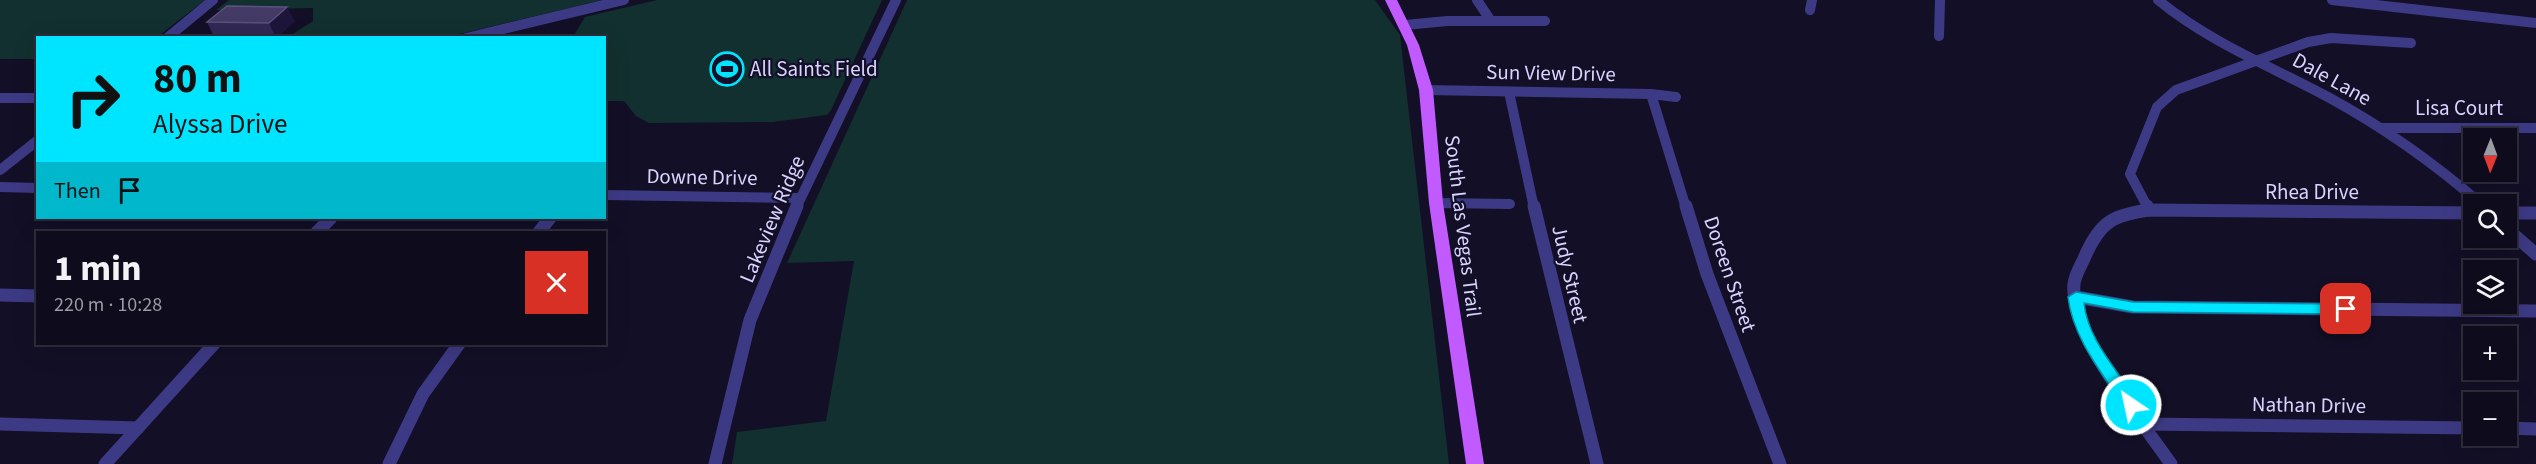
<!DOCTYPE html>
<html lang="en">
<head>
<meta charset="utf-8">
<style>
	:root { --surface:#0e0b1c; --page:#171425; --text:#f1f3f6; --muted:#9b9ba3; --line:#2e2b3b }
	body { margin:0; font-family:"Source Sans 3",sans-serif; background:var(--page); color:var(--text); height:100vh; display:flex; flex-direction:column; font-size:22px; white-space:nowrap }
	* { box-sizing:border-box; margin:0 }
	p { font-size:20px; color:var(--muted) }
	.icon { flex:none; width:33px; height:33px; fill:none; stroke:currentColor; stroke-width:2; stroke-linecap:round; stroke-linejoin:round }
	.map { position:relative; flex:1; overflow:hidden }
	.sheet { position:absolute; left:36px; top:231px; width:570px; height:114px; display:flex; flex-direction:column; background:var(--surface); border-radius:0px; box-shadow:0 6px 24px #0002,0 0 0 2px var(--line) }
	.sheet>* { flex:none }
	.top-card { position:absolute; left:36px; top:36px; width:570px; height:183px; border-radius:0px; box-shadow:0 6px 24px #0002,0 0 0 2px var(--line); background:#00e5ff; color:#111; overflow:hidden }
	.needle { width:39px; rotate:181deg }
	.fabs { position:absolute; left:2463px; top:128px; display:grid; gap:12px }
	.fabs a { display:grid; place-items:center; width:54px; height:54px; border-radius:0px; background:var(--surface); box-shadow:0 6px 24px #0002,0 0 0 2px var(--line); font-size:30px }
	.pin { position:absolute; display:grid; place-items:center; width:51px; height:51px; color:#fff; margin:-26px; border-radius:12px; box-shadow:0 3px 9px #0006 }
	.me { position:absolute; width:66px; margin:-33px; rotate:326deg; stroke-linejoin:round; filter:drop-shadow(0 0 4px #0008) }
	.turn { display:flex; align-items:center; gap:21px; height:126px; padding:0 18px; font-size:27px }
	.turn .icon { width:78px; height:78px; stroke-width:2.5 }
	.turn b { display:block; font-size:42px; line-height:51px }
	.then { display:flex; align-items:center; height:57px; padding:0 18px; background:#0003; gap:12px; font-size:22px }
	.round { display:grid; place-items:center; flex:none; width:63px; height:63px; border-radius:0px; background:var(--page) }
	.head { display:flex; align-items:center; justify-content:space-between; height:102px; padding:0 18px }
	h1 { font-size:36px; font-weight:700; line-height:45px }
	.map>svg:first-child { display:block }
</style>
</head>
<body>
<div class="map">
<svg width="2536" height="464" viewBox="0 0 2536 464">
	<rect width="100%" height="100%" fill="#130f26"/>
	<g fill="#12302f">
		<path d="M0,0H205L157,37L38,38L37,59H0Z"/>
		<path d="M229,0H602L443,38L288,37L313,21V8L216,10Z"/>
		<path d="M657,0H882L831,110L827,115L773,122L649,123L636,116L624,101H605L604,38L573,37L585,17Z"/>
		<path d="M907,0H1375L1400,35L1449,464H732L737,432L826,421L854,261L787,263Z"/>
	</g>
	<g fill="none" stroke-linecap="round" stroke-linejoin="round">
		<g stroke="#3d3a85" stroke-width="10">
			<path d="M1477,0L1491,21"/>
			<path d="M2158,0C2209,42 2270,66 2328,97C2383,127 2434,163 2481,204"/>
			<path d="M2332,0L2536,23"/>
			<path d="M1810,10L1812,0"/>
			<path d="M1405,25L1447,21H1545"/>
			<path d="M1939,36L1940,0"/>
			<path d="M167,38L213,0"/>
			<path d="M466,38L624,0"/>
			<path d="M1426,90L1651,94L1676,97"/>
			<path d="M1509,92L1534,208"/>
			<path d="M1651,94L1686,208"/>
			<path d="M0,98H38"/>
			<path d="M2381,128H2536"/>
			<path d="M0,170L38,140"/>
			<path d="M0,187L38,188"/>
			<path d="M604,195L800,198"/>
			<path d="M1436,203L1510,204"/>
			<path d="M796,208L896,0"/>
			<path d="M2148,208L2130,174L2157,107L2176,90L2308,42L2331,38L2411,43"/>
		</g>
		<g stroke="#3d3a85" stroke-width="13">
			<path d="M1534,206L1597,464"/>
			<path d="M1686,206L1707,274L1780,464"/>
			<path d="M2147,206L2149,210"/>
			<path d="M2506,213H2536"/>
			<path d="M2506,228L2536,254"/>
			<path d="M317,232L331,218"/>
			<path d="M539,232L550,218"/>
			<path d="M0,295L38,296"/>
			<path d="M2076,297L2133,307L2536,311"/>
			<path d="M0,424L138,428"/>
			<path d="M2144,424L2474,428"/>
			<path d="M2506,428L2536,429"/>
			<path d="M105,464L214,344"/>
			<path d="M389,464L423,394L459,344"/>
			<path d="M715,464L750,320L797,206"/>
			<path d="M2171,464C2143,423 2069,334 2074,284C2075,274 2082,264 2086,254C2101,221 2114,215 2149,210L2474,213"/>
		</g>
		<path fill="#c25bff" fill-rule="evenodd" d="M1385,0H1397L1419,45L1433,90L1443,203L1484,464H1466L1429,203L1419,90L1407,45Z"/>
	</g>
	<path fill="#312854" d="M295,21L276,38L214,37L207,22Z"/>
	<path fill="#1d163a" d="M287,7L295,21L276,38L269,23Z"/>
	<path fill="#433a66" stroke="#5a527e" stroke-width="1.5" d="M227,6L287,7L269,23L207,22Z"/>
	<path fill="#00e5ff" stroke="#0095a6" stroke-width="1.5" d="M2076,292L2133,302L2346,304L2353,309L2346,314L2133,312L2084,303C2088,342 2120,372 2139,405L2137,409H2126C2103,374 2073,339 2068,297Z"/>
	<defs>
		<symbol id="stadium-ring" viewBox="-11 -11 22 22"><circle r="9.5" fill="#130f26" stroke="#00e5ff" stroke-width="1.5"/><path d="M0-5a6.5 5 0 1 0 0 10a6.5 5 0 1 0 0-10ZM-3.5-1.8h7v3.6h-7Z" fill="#00e5ff"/></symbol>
	</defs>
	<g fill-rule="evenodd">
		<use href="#stadium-ring" x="708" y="50" width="38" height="38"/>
	</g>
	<g text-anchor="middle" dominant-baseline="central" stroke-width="4.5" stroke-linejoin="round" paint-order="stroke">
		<g font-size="21" fill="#d9d4ff" stroke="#130f26" text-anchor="start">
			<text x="750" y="69">All Saints Field</text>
		</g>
		<g font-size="21" fill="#d9d4ff" stroke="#130f26">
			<text transform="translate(1551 73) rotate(1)">Sun View Drive</text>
			<text transform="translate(2332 79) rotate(29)">Dale Lane</text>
			<text x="2459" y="108">Lisa Court</text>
			<text transform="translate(702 177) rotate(1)">Downe Drive</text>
			<text x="2312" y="192">Rhea Drive</text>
			<text transform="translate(772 219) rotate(-67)">Lakeview Ridge</text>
			<text transform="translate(1463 226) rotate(83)">South Las Vegas Trail</text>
			<text transform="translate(1570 274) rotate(77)">Judy Street</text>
			<text transform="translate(1730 274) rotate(71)">Doreen Street</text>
			<text transform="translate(2309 405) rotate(1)">Nathan Drive</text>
		</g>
	</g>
</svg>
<div class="fabs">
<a><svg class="needle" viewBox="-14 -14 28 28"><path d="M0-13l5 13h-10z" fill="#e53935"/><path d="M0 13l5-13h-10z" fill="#9b9ba3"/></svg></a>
<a><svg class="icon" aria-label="search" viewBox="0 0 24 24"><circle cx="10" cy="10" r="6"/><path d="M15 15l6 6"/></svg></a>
<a><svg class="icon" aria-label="layers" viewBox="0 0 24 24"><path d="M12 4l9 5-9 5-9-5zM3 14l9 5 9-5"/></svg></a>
<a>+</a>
<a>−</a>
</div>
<div class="pin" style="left:2346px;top:309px;background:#d93025"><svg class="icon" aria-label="arrive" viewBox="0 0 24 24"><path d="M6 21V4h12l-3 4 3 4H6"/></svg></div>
<svg class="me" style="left:2131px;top:405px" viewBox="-20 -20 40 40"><circle r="17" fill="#00e5ff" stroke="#fff" stroke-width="3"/><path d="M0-11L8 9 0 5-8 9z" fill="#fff"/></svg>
<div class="top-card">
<div class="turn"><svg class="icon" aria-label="right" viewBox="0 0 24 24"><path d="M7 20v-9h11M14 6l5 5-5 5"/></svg><div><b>80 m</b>Alyssa Drive</div></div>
<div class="then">Then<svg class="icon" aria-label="arrive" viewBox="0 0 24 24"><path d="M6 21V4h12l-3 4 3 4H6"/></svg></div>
</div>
<section class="sheet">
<div class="head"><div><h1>1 min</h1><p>220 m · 10:28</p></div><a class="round" style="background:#d93025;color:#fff"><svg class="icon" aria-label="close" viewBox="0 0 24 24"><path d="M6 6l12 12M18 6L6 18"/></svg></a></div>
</section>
</div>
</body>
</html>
